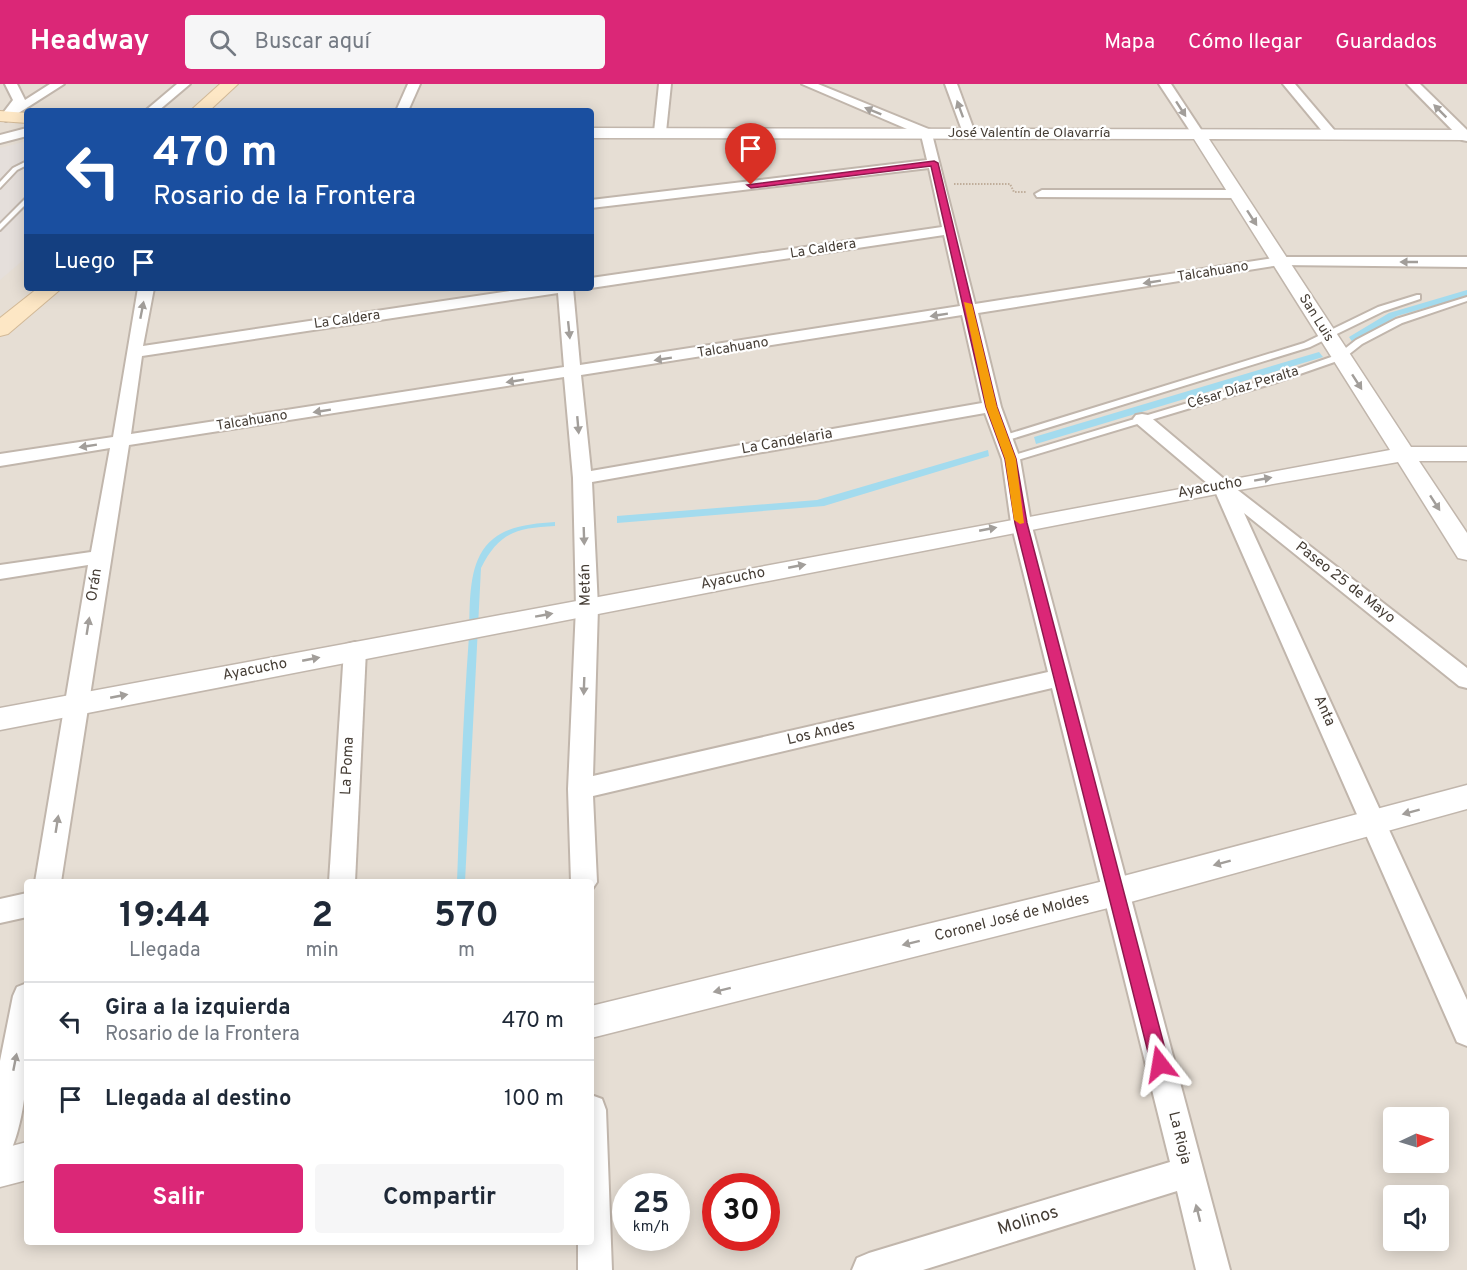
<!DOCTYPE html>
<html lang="es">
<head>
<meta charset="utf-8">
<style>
	:root { --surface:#fff; --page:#f6f6f7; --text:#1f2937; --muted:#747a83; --line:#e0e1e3; --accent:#db2777 }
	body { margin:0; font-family:Overpass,sans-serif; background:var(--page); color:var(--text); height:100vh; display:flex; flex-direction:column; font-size:22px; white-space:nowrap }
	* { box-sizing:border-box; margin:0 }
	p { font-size:20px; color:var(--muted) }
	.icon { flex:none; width:33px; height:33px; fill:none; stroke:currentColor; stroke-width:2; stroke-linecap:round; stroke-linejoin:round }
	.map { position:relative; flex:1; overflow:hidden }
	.side { position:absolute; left:24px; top:795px; width:570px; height:366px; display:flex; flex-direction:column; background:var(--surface); border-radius:6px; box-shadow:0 3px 15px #0003 }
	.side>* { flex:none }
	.guide { position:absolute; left:24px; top:24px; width:570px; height:183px; border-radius:6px; box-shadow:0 3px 15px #0003; background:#1a4fa0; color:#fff; overflow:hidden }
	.needle { width:39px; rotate:86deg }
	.buttons { position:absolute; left:1383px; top:1023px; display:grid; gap:12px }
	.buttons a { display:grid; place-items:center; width:66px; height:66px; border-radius:6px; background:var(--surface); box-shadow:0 3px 15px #0003; font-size:30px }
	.speed { position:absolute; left:612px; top:1089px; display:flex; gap:12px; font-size:30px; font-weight:700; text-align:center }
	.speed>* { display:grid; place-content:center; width:78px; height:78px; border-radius:50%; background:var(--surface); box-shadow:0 3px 15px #0003; line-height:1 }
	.speed small { font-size:15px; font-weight:400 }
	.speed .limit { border:9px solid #d22; background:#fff; color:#111 }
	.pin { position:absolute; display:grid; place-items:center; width:51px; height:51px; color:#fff; margin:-62px -26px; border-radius:50% 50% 50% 0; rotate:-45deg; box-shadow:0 0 6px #0007 }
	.pin .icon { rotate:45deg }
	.me { position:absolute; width:66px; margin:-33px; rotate:346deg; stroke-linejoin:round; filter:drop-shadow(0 0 4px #0008) }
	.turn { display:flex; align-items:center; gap:21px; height:126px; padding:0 30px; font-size:27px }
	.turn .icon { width:78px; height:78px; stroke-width:2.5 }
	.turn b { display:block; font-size:42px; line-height:51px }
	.then { display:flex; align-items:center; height:57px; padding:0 30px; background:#0003; gap:12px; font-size:22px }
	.eta { display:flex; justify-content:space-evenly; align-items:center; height:102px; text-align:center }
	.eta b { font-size:36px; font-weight:700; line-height:42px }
	.cta { display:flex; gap:12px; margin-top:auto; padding:12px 30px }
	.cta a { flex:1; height:69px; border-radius:6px; background:var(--accent); color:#fff; font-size:24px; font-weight:700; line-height:69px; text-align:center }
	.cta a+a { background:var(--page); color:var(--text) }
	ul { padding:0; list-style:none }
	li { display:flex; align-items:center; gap:18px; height:78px; padding:0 30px; border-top:2px solid var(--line) }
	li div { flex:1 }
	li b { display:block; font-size:22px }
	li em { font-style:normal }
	header { display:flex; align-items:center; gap:36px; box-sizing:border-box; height:84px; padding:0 30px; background:var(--accent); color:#fff }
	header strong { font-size:28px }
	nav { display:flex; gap:33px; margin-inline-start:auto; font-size:21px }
	.search { width:420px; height:54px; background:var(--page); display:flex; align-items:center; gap:15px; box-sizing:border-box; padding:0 21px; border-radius:6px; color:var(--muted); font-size:22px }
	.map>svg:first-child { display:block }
</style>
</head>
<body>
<header>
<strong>Headway</strong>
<div class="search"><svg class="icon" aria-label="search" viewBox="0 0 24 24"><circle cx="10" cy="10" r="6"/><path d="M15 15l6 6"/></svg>Buscar aquí</div>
<nav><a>Mapa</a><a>Cómo llegar</a><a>Guardados</a></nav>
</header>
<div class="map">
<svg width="1467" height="1186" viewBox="0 0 1467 1186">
	<rect width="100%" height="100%" fill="#f3ede6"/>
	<path fill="#e6ded4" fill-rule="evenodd" d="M0,0H1467V1186H0ZM27,27H591V204H27ZM27,798H591V1158H27ZM1394,1034H1438V1078H1394ZM626,1102H676V1154H626ZM716,1102H766V1154H716ZM1394,1112H1438V1156H1394Z"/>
	<path fill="#e5dfdb" d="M27,57V173L0,196V64Z"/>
	<g fill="#a3dbee">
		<path d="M1467,206V212L1397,232L1353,259L1349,253L1389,229Z"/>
		<path d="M1319,268L1323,273L1036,360L1034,353Z"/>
		<path d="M988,366L989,372L824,422L617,439V432L817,416Z"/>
		<path d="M555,438V442C517,444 499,448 481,484L465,798H457C460,716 463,634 469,552C470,527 468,494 480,471C495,443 526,440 555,438Z"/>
	</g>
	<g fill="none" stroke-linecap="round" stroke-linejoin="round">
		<defs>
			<g id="service">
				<path d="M27,77V81L17,86L0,104V98L13,84Z"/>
				<path d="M27,113V119L0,146V140Z"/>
				<path d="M1417,211H1420V215L1384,227L1310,263L1008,356L1005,357L1001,354L1002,352L1304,259L1378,223Z"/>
				<path d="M1467,213V217L1402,239L1362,260L1343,275L1274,299L1014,377L1011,378L1007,375L1008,373L1268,295L1337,271L1356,256L1396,235Z"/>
			</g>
			<g id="minor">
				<path d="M5,0H17L25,16L50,0H64L6,37L0,33L13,16Z"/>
				<path d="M177,0H190L158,27H145Z"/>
				<path d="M408,0H420L408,27H396Z"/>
				<path d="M659,0H671L666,48L660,52L654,48Z"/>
				<path d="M802,0H818L931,46L975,220L1280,173H1467V183L1280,181L978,229L1001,323L1020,375L1031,439L1230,1186H1196L1177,1107L923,1186H852L857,1174L869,1169L1170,1078L1052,604L593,712L597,798L591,807V798H571L568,705L576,523L573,394L564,293L129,361L61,798H35L88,481L0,495V481L91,468L110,364L0,382V370L113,353L138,204H154L143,262L530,204H573L580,281L960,222L944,151L591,204V194L942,143L929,84L591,124V116L927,76L921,51ZM558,209L564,283L131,350L142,272ZM962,231L982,319L591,387L581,291ZM985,329L1002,375L1011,439L1048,588L593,692L598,523L592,398Z"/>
				<path d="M945,0H957L975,49L973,52L969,53L963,49Z"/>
				<path d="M1159,0H1171L1204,50L1202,53H1194Z"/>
				<path d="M1283,0H1295L1335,47V53H1327Z"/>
				<path d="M1407,0H1420L1467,46V57L1462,56Z"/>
				<path d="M27,44V52L0,59V51Z"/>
				<path d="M1042,106H1236L1243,110L1236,114L1037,113L1035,110Z"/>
				<path d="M1142,330L1148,331L1230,400L1467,584V604L1459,602L1244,429L1467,916V962L1457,958L1214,405L1136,339L1133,335L1136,331Z"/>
				<path d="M355,558L363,560L366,566L355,798H329L344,566L347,560Z"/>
				<path d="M27,809V833L0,839V815Z"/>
				<path d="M27,899C27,954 32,1015 11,1067L0,1071V977L13,912L17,903Z"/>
				<path d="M591,1011L602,1015L606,1026L612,1186H578V1158H591Z"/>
			</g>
			<g id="tertiary">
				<path d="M591,44L1467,46V56L1209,55L1411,363H1467V377H1419L1467,449V476L1458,474L1398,378L1222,409L0,646V624L1390,366L1194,55L591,54Z"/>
				<path d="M1467,701V725L1116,822L591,954V922L1116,794Z"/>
				<path d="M27,1058V1096L0,1103V1065Z"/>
			</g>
			<g id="secondary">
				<path d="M220,0H238L209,27H190Z"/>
				<path d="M0,27L27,29V39L0,37Z"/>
				<path d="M38,204H62L8,250L0,252V234Z"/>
			</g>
		</defs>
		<use href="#service" stroke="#c1b6ac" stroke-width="4"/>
		<use href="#minor" stroke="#c1b6ac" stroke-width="4"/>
		<use href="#tertiary" stroke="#c1b6ac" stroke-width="3"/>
		<use href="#secondary" stroke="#d2b997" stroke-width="2"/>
		<path stroke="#bfad9a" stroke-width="2" stroke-dasharray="1.5 1.5" stroke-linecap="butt" d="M954,100H1010L1014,108H1026"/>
		<use href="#service" fill="#fff" fill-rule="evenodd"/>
		<use href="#minor" fill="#fff" fill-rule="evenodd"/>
		<use href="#tertiary" fill="#fff" fill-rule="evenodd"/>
		<use href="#secondary" fill="#fde7c5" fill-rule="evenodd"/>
	</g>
	<defs><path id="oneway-solid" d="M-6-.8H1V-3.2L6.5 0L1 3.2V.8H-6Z" transform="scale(1.5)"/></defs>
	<g fill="#a29e9a">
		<use href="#oneway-solid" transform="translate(960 25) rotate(-110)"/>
		<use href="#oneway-solid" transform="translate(1181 25) rotate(57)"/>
		<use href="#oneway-solid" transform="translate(873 27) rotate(-158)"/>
		<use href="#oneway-solid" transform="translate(1440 27) rotate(-135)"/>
		<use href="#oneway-solid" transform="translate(1252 134) rotate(57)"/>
		<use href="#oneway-solid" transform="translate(1409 178) rotate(-180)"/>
		<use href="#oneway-solid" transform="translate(1152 198) rotate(171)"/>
		<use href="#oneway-solid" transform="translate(142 226) rotate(-79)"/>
		<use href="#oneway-solid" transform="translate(939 231) rotate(171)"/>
		<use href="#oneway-solid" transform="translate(569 246) rotate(84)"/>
		<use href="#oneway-solid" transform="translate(663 275) rotate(171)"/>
		<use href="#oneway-solid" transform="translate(515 297) rotate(171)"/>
		<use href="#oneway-solid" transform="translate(1357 298) rotate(57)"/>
		<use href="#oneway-solid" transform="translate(322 327) rotate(171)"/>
		<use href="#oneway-solid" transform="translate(578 341) rotate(85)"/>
		<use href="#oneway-solid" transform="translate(88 362) rotate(171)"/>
		<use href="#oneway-solid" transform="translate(1263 395) rotate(-10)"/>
		<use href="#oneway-solid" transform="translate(1435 419) rotate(57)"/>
		<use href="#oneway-solid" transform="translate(988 445) rotate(-11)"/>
		<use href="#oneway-solid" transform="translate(584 452) rotate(88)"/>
		<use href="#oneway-solid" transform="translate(797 482) rotate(-11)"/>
		<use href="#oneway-solid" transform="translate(544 531) rotate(-10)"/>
		<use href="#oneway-solid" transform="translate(88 542) rotate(-81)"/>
		<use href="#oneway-solid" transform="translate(311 575) rotate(-11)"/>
		<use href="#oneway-solid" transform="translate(584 602) rotate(92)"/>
		<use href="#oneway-solid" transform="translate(119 612) rotate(-11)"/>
		<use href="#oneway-solid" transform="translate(1411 728) rotate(165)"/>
		<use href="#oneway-solid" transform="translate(57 740) rotate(-81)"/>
		<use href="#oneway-solid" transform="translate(1222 779) rotate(165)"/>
		<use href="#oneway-solid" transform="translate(911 859) rotate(166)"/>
		<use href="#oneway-solid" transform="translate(722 906) rotate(166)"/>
		<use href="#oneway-solid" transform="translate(15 978) rotate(-79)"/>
		<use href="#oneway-solid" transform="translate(1198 1129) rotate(-104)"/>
	</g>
	<path fill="#db2777" stroke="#8e194d" stroke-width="1.5" d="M934,77L938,79L997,323L1016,375L1027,439L1169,980L1167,986L1160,989L1154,986L1151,980L1015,439L1005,375L986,323L931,82L751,104L747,101Z"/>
	<path fill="#f59e0b" d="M964,218L972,220L997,323L1016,375L1024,439L1020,440L1014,436L1005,375L986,323Z"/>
	<g text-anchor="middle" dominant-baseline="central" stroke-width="4.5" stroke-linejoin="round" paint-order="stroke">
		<g font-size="14" fill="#453d35" stroke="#fff">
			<text x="1029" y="49">José Valentín de Olavarría</text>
			<text transform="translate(823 165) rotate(-9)">La Caldera</text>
			<text transform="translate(1213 188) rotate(-9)">Talcahuano</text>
			<text transform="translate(1316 234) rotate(58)">San Luis</text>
			<text transform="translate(347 236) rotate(-8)">La Caldera</text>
			<text transform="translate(733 264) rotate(-9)">Talcahuano</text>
			<text transform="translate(1243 304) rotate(-17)">César Díaz Peralta</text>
			<text transform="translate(252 337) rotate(-9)">Talcahuano</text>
		</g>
		<g font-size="15" fill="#453d35" stroke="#fff">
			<text transform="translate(787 358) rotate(-10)">La Candelaria</text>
			<text transform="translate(1210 404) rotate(-10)">Ayacucho</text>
			<text transform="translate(733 495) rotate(-11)">Ayacucho</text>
			<text transform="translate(1345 499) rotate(38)">Paseo 25 de Mayo</text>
			<text transform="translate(95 501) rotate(-81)">Orán</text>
			<text transform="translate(586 501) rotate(-91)">Metán</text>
			<text transform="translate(255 586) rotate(-11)">Ayacucho</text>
			<text transform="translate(1324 627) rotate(66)">Anta</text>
			<text transform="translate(821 649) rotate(-13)">Los Andes</text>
			<text transform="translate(348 682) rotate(-87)">La Poma</text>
			<text transform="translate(1012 834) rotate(-14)">Coronel José de Moldes</text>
			<text transform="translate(1179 1054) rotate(76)">La Rioja</text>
		</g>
		<g font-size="18" fill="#453d35" stroke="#fff">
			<text transform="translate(1028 1137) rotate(-17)">Molinos</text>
		</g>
	</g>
</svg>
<div class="buttons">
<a><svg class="needle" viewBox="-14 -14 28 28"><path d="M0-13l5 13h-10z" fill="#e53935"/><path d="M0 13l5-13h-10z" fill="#747a83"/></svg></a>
<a><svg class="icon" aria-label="sound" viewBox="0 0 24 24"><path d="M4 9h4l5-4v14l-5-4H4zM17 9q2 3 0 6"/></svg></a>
</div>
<div class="speed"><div>25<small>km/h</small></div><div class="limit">30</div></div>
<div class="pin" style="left:751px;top:101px;background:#d93025"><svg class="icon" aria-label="arrive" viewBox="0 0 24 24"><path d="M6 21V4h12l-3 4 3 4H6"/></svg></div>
<svg class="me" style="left:1160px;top:980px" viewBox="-20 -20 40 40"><path d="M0-17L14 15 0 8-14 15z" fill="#db2777" stroke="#fff" stroke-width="4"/></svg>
<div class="guide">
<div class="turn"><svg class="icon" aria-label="left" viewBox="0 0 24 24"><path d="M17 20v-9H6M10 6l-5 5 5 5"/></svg><div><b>470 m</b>Rosario de la Frontera</div></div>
<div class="then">Luego<svg class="icon" aria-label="arrive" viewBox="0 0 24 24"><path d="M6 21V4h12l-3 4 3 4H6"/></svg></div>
</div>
<section class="side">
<div class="eta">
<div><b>19:44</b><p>Llegada</p></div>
<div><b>2</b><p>min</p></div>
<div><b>570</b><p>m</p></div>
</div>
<ul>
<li><svg class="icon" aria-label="left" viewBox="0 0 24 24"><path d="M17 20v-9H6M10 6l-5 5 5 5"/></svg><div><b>Gira a la izquierda</b><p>Rosario de la Frontera</p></div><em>470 m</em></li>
<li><svg class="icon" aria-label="arrive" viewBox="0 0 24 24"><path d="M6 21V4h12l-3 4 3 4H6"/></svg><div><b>Llegada al destino</b></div><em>100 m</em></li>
</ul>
<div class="cta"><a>Salir</a><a>Compartir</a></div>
</section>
</div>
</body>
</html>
